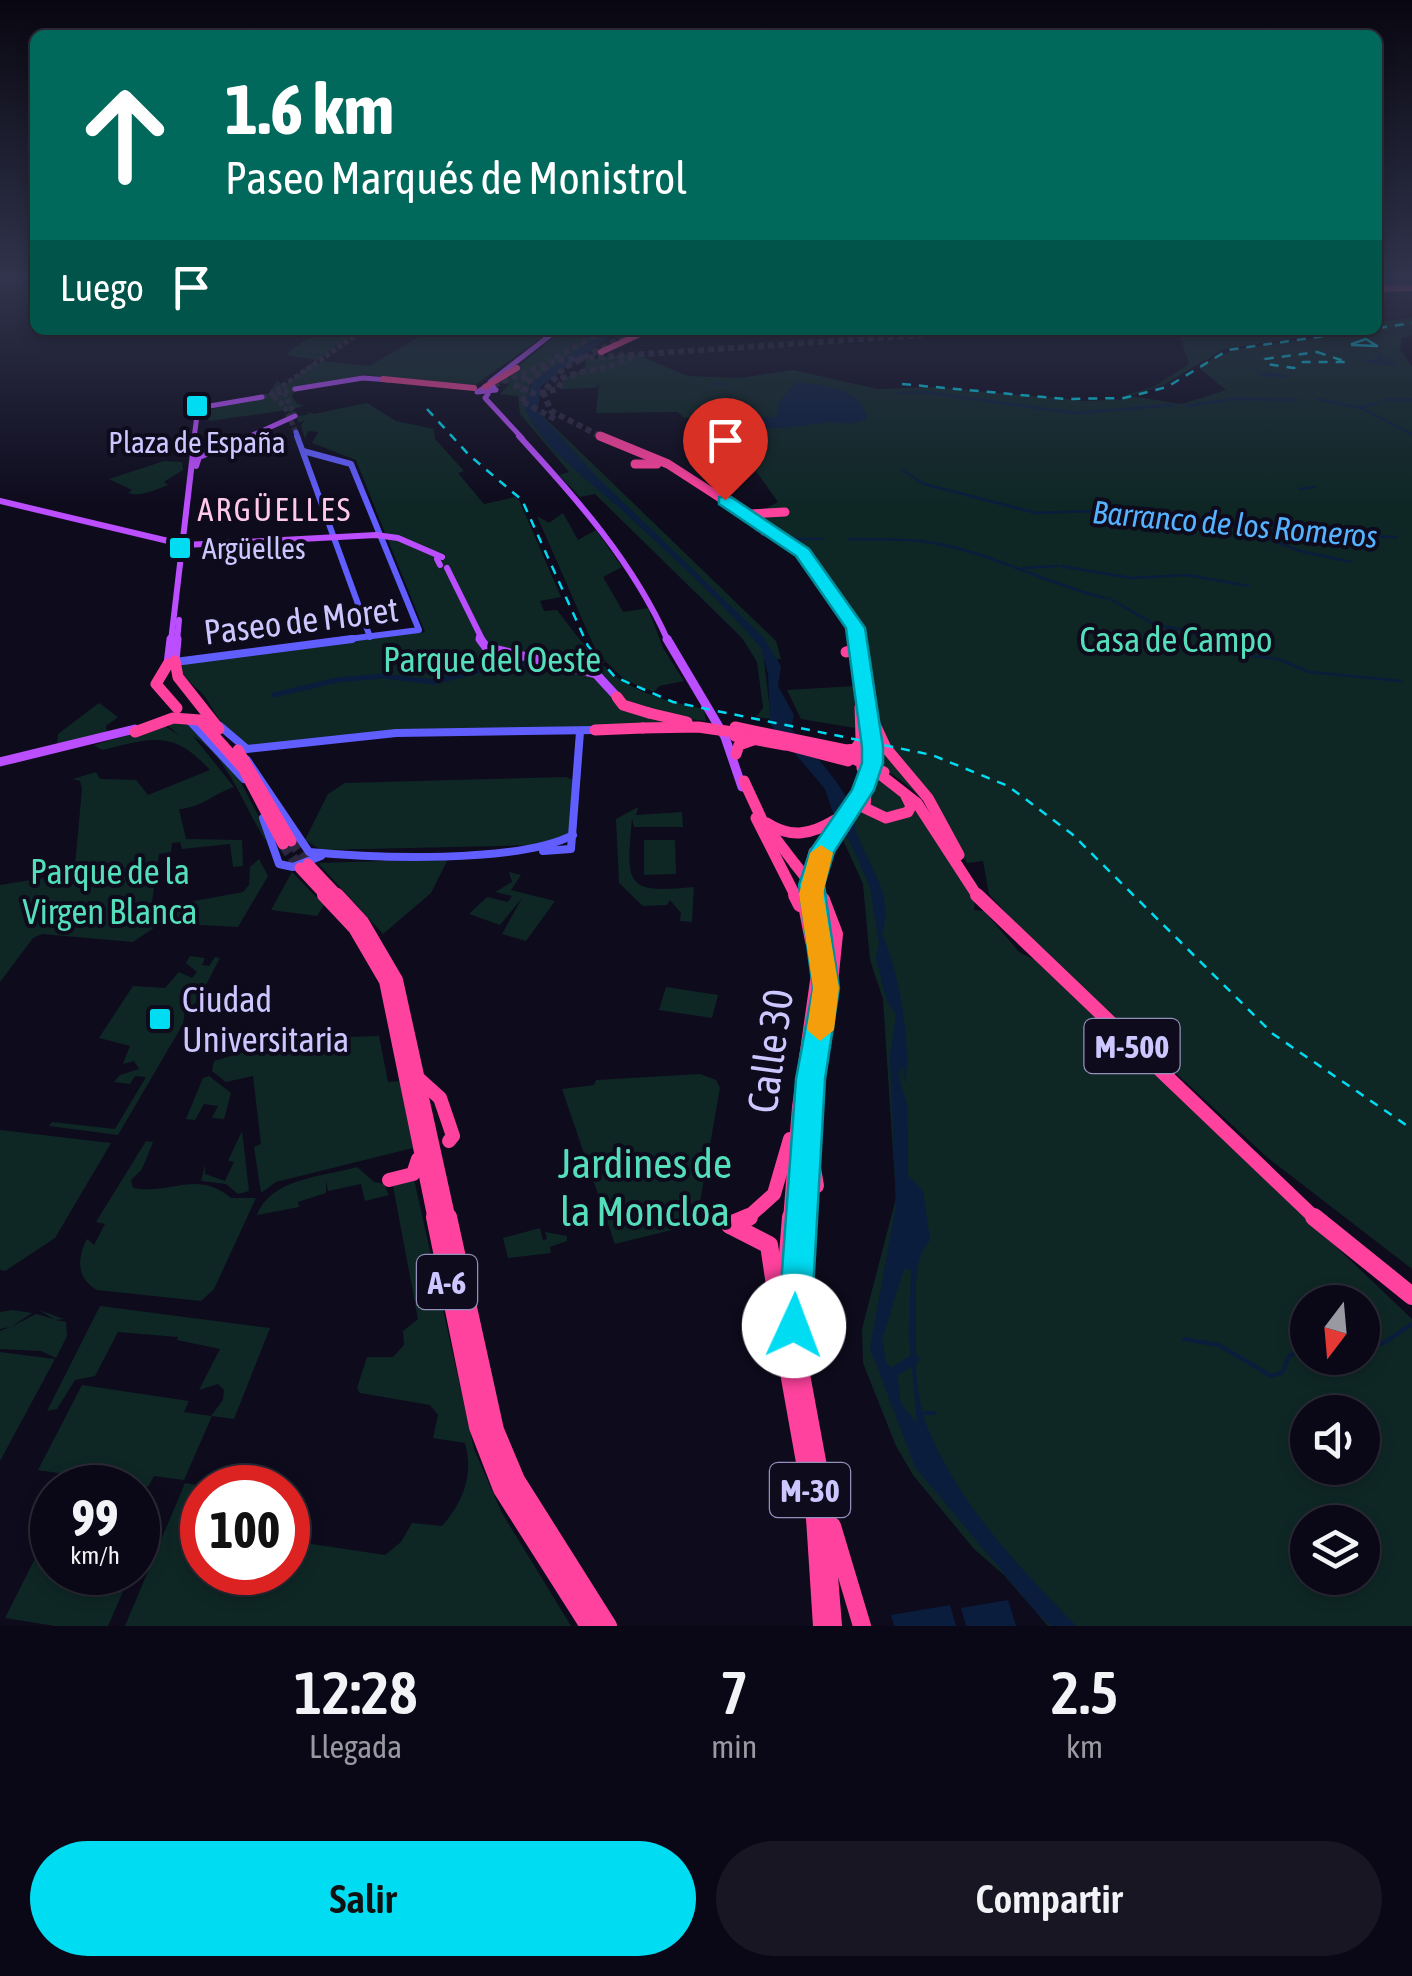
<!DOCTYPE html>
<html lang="es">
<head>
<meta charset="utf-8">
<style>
	:root { --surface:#0a0816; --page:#181623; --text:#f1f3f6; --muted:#999aa1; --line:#2a2935; --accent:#00dcf2 }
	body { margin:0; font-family:"Asap Condensed",sans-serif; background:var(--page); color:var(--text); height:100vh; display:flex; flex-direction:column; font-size:38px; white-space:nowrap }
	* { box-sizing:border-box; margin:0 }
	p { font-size:32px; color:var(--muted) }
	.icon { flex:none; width:55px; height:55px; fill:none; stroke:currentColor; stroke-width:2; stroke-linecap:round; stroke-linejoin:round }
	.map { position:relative; height:1626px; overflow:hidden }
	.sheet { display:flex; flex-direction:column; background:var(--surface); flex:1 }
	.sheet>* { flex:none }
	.banner { position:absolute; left:30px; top:30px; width:1352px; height:305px; border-radius:15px; box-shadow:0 5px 15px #0003,0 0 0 2px var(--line); background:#00695c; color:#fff; overflow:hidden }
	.needle { width:65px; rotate:196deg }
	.controls { position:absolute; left:1290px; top:1285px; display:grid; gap:20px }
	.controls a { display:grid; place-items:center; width:90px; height:90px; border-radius:50%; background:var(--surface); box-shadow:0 5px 15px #0003,0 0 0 2px var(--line); font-size:50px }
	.speed { position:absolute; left:30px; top:1465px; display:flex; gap:20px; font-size:50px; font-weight:700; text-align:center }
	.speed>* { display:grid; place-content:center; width:130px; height:130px; border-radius:50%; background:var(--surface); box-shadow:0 5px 15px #0003,0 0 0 2px var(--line); line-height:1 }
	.speed small { font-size:25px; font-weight:400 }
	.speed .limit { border:15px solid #d22; background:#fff; color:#111 }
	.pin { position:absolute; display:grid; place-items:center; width:85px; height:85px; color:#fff; margin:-102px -42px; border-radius:50% 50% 50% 0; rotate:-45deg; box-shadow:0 0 10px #0007 }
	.pin .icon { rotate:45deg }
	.me { position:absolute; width:110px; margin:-55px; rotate:2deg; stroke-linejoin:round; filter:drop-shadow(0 0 8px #0008) }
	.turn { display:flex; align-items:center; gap:35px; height:210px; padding:0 30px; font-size:45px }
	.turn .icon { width:130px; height:130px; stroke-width:2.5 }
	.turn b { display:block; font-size:70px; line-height:85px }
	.then { display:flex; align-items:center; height:95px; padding:0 30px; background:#0003; gap:20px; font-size:38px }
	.eta { display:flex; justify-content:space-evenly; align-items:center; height:170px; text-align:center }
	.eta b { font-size:60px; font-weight:600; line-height:70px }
	.action { display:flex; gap:20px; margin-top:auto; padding:20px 30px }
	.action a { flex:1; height:115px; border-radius:60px; background:var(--accent); color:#111; font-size:40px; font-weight:600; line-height:115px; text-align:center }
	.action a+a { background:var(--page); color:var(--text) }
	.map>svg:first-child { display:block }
</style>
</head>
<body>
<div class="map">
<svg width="1412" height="1626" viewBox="0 0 1412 1626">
	<rect width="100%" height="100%" fill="#0e0b1d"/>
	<g fill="#0e2725" fill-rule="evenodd">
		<path d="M1412,318V335L1402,338L1400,349L1412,366V1269L1268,1158L1026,935L989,894L983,861L967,863C945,823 918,786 876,765C874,728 877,685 867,649C851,590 800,549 752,516L778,502L727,431L707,430L706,417L684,418L678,412L596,413L599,384L595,388L560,389L565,378L585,368L586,360L633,353L688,376L739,378L793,370L877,389L933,387L1086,401L1127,399L1126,395L1153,387L1189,364L1178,330H1350L1224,349L1165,384L1131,396L1182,404L1226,390L1199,368L1218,355L1246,347L1378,330V322Z"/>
		<path d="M329,330L356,333L316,360L286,355L303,341Z"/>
		<path d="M431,330H552L475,385L364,375L297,387L292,396L297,404L305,405L292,410L300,416L309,414L307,411L314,414L367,403L396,421L434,429L435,439L464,471L458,473L484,504L515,497L519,500L561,597L540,601L544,611L557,610C606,674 620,692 704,709L706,721L682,718L680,725L412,730L247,747C228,730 220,723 209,703C200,686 185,685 179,664L185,661L425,632L388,540L391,535L385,533L356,460L312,443L318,432L308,431L305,439L301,425L305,420L299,423L296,416L292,420L288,410L209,421L206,411L269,393L277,381L285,385L315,361L314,366L322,361L369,366Z"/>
		<path d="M563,330H606L529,385L538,411L776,641L781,659L764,660L771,719L756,717L763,708L757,662L742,638L595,494L580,497L559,475L569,472L520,414L518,396L500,394L510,383L496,384Z"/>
		<path d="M164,461L182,462L183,470L164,482L168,485C153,491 139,497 128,493L132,490L109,479Z"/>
		<path d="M563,513L578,540L596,530L622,567L603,577L623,612L648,608L663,648L684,681L659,686L654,692L625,680L597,653L537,516L549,523Z"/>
		<path d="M854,686L855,728L801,719L787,690Z"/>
		<path d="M99,703L118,717L106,726L107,735L57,746L58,734Z"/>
		<path d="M186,721L236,773L271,840L270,844L264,838C242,803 229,758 193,736L234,787C215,793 201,808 179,809L186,839L242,840L243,866L233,867L230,844L182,849L180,842L172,843L171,852L159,854L151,909L243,892L249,885L250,867L259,859L268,876L238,927L161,923L133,942L42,934L33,938L0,982V885L62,875L75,866L82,789L80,781L73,779L96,772L100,779L136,780L148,795L210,770C173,729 152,738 102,750L94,745L163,725L180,736L166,724Z"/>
		<path d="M874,774L914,803L975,900L974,910L984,911L1019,952L1035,960L1412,1319V1626H1048L1004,1575L974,1549L913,1475L896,1446L863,1363L862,1329L896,1198L883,999L870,960L863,884L840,833ZM1308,1302H1362V1358H1308ZM1308,1412H1362V1468H1308ZM1308,1522H1362V1578H1308Z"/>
		<path d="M566,777L573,780L569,838L541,845L321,850L305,840L328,794L345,783Z"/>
		<path d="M638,807L636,815L682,812L683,827H634L632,818C626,885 625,894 694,887L692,922L680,921L681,913L670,900L667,905L643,906L619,883L616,819Z"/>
		<path d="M644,840H675L676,874L644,875Z"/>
		<path d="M448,859L431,893L383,934L318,863Z"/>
		<path d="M292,872L324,905L317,916L271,910Z"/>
		<path d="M509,872L521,875L511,890L555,901L526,941L502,934L522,898L500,925L469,914L487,897L508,902L512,896L495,892L512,882Z"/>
		<path d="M190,956L205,958L202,965L209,966L215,957L220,958L197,1002L185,1010L183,1024L118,1135L49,1126L52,1122L115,1129L146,1077L135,1076L130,1084L114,1082L120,1075L139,1069L134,1061L123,1064L130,1046L99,1038L133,986L165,988L179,972L192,978L197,972L186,963Z"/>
		<path d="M666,987L718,995L712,1018L659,1010Z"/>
		<path d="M379,1036L388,1082L400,1081L413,1148L276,1182L261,1193L254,1147L261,1144L253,1076L226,1082L212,1071L214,1061L288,1039Z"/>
		<path d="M700,1074L716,1080L720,1088L696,1224L615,1244L562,1089L594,1085L596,1080Z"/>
		<path d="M209,1076L231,1093L224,1119L212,1118L218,1106L204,1104L195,1120L186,1119L203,1078Z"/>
		<path d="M0,1130L111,1143L55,1238L5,1271L0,1270Z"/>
		<path d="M242,1131L249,1191L238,1194L226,1184L201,1181L205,1165V1174L225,1181L234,1162L228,1161Z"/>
		<path d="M146,1141L153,1142L142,1169L131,1180L133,1188C171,1195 197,1169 231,1198H256L214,1289L201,1301L97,1290C76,1278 77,1258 87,1239L94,1245L105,1224L96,1222Z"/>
		<path d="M357,1167L374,1182L384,1184L389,1195L365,1201L361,1184L328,1191L326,1180V1193L298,1202L299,1207L257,1215C271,1178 322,1177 357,1167Z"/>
		<path d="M414,1179L474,1449L502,1513L571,1626H125L185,1483L202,1486L185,1529L191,1538L202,1540V1572H288V1549L305,1543L385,1555L401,1542L412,1523L442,1526C463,1502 474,1475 465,1443L433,1438L438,1415L430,1405L360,1393L357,1388L367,1357H393L404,1345L403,1331L418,1319L393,1186Z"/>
		<path d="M540,1228L543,1240L547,1239L545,1232L567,1236V1241L550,1247L551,1253L508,1258L503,1238Z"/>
		<path d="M100,1306L270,1328L234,1419L212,1416L184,1480L154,1476L148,1487L38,1470L82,1385L189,1401L184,1412L211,1416L223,1400L224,1390L218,1384L199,1390L220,1349L177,1340L178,1337L118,1332L95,1376L75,1380L57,1409L47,1411Z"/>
		<path d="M12,1310L32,1313L11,1327L36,1314L54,1319L39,1310L64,1319L55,1320L66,1322L67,1336L56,1358L41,1351L0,1349V1331L10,1327L0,1329V1312Z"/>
		<path d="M0,1352L55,1359L0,1461Z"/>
		<path d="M47,1535H52V1572L131,1573L108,1626H55L5,1618Z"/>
	</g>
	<g fill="#0a1d3d" fill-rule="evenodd">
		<path d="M606,330H620L541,386L538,411L596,476L763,637L781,666L778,686L794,715L791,729C810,749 844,786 853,811C855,817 854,827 857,834C871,871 894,894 882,934C899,970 912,1046 905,1084L903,1066L898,1074L907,1105L908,1175L923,1191L930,1240C913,1259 916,1289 916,1314C915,1350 914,1394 928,1429C960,1506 1019,1567 1076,1626H1052L1037,1613L915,1467L870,1348L896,1205L890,1056L896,1015L886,999L876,958L879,943L870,887L849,840L840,833L825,789L770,724L768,674L761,648C720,599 669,554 623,511C589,480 540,448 523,404L533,381ZM904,1269L911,1270L909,1336L917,1423L901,1404L897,1374L886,1362L882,1339Z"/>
		<path d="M796,382C824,386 860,386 867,418C852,428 836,420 820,423C790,428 753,433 725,416L776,417L780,401Z"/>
		<path d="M1008,1600L1016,1626H966L961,1608Z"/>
		<path d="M950,1605L956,1626H894L891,1615Z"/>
	</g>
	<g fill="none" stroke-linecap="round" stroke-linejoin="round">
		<g stroke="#0a1d3d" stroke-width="2.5">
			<path d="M715,384H725"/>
			<path d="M924,392L1075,413L1174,405"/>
			<path d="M1318,399L1359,408L1378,403"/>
			<path d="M1385,400H1412"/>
			<path d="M1187,406L1233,399L1296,400"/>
			<path d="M1361,408L1412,434"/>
			<path d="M902,470L924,484L1036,513L1121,510L1309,535L1397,537"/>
			<path d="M1300,489L1315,487"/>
			<path d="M1249,532L1300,551L1351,562"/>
			<path d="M793,539H822"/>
			<path d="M849,539C874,540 902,538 927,542C989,551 1045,584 1105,598"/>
			<path d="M1061,566L1131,578L1187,575L1248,586"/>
			<path d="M1023,568L1057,566"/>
			<path d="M1109,598L1155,625L1185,630L1237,654L1278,659L1309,672L1401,681"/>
		</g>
		<g stroke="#0a1d3d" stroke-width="4">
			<path d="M1184,1339L1219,1345L1271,1376L1282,1373L1289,1356L1308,1346"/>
			<path d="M1362,1339L1382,1344L1412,1324"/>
			<path d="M921,1413H934"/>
		</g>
		<g stroke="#0a1d3d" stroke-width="2.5">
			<path d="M1378,355L1393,363L1394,364L1365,361L1380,362Z"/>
			<path d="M1266,373L1287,377L1260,374L1276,376"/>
			<path d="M898,393L924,392"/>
		</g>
		<path stroke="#0a1d3d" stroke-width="5" d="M274,695L337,680L383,676L434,682L505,664H532"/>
		<path stroke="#0a1d3d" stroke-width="10" d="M891,1374L914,1359"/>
		<path stroke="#2b273f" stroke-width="5" stroke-dasharray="5 2.5" stroke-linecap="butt" d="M296,432L284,406L271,394L364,330"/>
		<g stroke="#2b273f" stroke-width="5" stroke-dasharray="5 2.5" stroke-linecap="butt">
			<path d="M284,392L295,416"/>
			<path d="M262,397L295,389"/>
		</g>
		<g stroke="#2b273f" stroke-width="6" stroke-dasharray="6 4" stroke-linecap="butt">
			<path d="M555,358L599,333"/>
			<path d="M526,376L516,387L536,394L558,389L564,376"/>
			<path d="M561,379C587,367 604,373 632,357"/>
			<path d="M484,389L557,360L994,330"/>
			<path d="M523,402L526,384L552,363"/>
			<path d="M523,402L555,419"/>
			<path d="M600,436L551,411L543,392L564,368L637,330"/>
		</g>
		<path stroke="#2b273f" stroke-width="9" stroke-dasharray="9 4" stroke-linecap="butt" d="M763,522L758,527L766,533"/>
		<g stroke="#2b273f" stroke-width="11" stroke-dasharray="11 5" stroke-linecap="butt">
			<path d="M291,841L308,864"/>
			<path d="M283,844L300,868"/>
		</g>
		<path stroke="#615eff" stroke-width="5" d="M296,432L298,438"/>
		<g stroke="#615eff" stroke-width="6">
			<path d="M297,436L370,637"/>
			<path d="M303,451L351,464L419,630L333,641"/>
		</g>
		<g stroke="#615eff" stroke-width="8">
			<path d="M175,662L352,639"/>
			<path d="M189,720L244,779"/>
			<path d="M220,726L247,749L396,733L596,730"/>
			<path d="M247,760L309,852C373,858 517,864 573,835"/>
			<path d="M263,818L279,864L293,867L321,856"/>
			<path d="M543,851L571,849L580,732"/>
		</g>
		<g stroke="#bb4eff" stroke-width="5">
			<path d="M743,330H778"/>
			<path d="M485,387L496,390L477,392Z"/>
			<path d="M494,388L490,382L557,330"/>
			<path d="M295,389L363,378L389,380"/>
			<path d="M488,394L485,398L522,438"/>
			<path d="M194,438L198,408L262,397"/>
			<path d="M246,438L295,416"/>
		</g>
		<g stroke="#bb4eff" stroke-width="6">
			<path d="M519,436C577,499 633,562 668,641"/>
			<path d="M196,466L199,457L253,436"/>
			<path d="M0,501L185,545L376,535L398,538L442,557"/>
			<path d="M437,559L440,565"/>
			<path d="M447,568L483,641"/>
			<path d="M479,637L482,641"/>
			<path d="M171,641L195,436"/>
			<path d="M177,641L179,620"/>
		</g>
		<g stroke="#bb4eff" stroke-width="9">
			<path d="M480,639L486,647L596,674L619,699"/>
			<path d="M667,639L725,737L742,787"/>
			<path d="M175,661L177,639"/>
			<path d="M168,664L171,639"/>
			<path d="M0,762L135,729"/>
		</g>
		<g stroke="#ff429e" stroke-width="6">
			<path d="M1378,289L1412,288"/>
			<path d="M601,352L644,332"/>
			<path d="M383,379L474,388"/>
			<path d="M485,387L517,368"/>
			<path d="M600,436L606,438"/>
		</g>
		<g stroke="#ff429e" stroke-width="9">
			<path d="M600,436L668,464L798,548L860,641"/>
			<path d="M635,464H657"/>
			<path d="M751,514L785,512"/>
			<path d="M853,635V641"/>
		</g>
		<g stroke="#ff429e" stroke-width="11">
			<path d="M846,652L853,650V639"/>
			<path d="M175,661L178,677L219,729"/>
			<path d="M168,664L156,684L177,708"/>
			<path d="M617,697L623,705L649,713"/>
			<path d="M860,707L862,768"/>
			<path d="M873,720L886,748L928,798L959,855"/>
			<path d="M735,727L846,750L855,749L862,740"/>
			<path d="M595,730L643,728"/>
			<path d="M135,732L173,718L200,720L243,768L283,844"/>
			<path d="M735,736L785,745"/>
			<path d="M779,743L848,761"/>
			<path d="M238,750L291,841"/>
			<path d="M736,754L739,745L753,740"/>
			<path d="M881,775L917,803L978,897"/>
			<path d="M744,781L763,822L795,864"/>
			<path d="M866,793L865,808L886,818L908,812L911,806L906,796"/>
			<path d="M756,818L796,897"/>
			<path d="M767,823C791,839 812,834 835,820"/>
			<path d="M308,864L339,897"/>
			<path d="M300,868L327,897"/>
			<path d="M804,897L814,852"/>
			<path d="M813,897C805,846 864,812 873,764C878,737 863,669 860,639"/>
		</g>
		<g stroke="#ff429e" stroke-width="14">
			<path d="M324,895L355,928L386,981L435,1220"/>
			<path d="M337,895L362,922L396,980L449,1220"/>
			<path d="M795,895L800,905"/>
			<path d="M803,895L812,941"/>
			<path d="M977,895L1317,1220"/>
			<path d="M823,900L836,934L830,993"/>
			<path d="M420,1080L440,1098L453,1136L449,1141"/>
			<path d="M810,1145L817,1186"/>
			<path d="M389,1180L413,1174L418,1159"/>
			<path d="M745,1220L774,1194L790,1139"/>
			<path d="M790,1220L799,1107L818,974"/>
			<path d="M800,1220L810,1079L826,988L812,895"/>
		</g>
		<g stroke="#ff429e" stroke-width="18">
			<path d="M435,1217L478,1427L502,1489L589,1626"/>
			<path d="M448,1217L495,1430L516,1480L608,1626"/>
			<path d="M791,1217L784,1304L786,1356L815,1518L822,1626"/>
			<path d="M800,1217L794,1301L797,1353L822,1488L833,1626"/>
			<path d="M1314,1217L1412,1296"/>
			<path d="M730,1225L769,1245L778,1305"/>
			<path d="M730,1225L749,1217"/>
			<path d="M832,1526L862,1626"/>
		</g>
		<path stroke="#00dcf2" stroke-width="2.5" d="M1352,344L1366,339L1377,346L1352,345"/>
		<g stroke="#00dcf2" stroke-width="2.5" stroke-dasharray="9 8" stroke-linecap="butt">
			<path d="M1378,328L1412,323"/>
			<path d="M1317,352L1347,362H1303L1294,368L1267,364L1265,359Z"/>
			<path d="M902,384L1065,399L1124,398L1167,387L1228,350L1365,330"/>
			<path d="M427,409L469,455L522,500L588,646L615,677L673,702L932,755L1008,786L1072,834L1273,1034L1412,1129"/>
		</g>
		<g stroke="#ff429e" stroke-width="11">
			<path d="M649,713L687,722"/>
			<path d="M643,728L698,727L740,733"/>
			<path d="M849,757L884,772"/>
			<path d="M795,864L821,897"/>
		</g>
		<path stroke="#ff429e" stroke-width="14" d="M819,895L823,900"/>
	</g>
	<linearGradient id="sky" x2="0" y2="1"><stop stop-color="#080610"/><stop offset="0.55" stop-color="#30344c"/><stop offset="1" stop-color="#30344c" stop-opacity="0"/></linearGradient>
	<rect width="1412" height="504" fill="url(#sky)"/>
	<path fill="#00dcf2" stroke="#008f9d" stroke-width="2.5" d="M719,497H731L809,549L865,628L883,747V763L874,790L834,852L824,885L839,988L825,1079L811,1326L806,1337L794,1341L783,1337L778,1326L796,1079L813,988L799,885L810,851L852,790L862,763V747L846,628L796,556L719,504Z"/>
	<path fill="#f59e0b" d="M821,845L833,853L823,894L839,988L834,1030L820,1041L807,1030L813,988L799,894L810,853Z"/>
	<g fill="#00dcf2" stroke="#0e0b1d" stroke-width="4">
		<rect x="185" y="394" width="24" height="24" rx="5"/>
		<rect x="168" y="536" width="24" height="24" rx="5"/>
		<rect x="148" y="1007" width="24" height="24" rx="5"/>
	</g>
	<g text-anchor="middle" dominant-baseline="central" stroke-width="8" stroke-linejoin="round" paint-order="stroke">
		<g font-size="30" fill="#cdc7ff" stroke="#0e0b1d">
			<text x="197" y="442">Plaza de España</text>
			<text x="202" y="548" text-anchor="start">Argüelles</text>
		</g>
		<g font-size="32" letter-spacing="2.5" fill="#ffc9ec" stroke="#0e0b1d">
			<text x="275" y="509">ARGÜELLES</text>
		</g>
		<g font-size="32" font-style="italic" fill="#55b2ff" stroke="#0e0b1d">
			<text transform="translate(1235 524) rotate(5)">Barranco de los Romeros</text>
		</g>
		<g fill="#0e0b1d" stroke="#948fbb" stroke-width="2.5">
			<rect x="1084.5" y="1019" width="95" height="54" rx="8"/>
			<rect x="417" y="1255" width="60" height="54" rx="8"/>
			<rect x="770" y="1463" width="80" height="54" rx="8"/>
		</g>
		<g font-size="32" font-weight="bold" fill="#cdc7ff">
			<text x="1132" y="1046">M-500</text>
			<text x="447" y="1282">A-6</text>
			<text x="810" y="1490">M-30</text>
		</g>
		<g font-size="35" fill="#cdc7ff" stroke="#0e0b1d">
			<text transform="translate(301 620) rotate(-7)">Paseo de Moret</text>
		</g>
		<g font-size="35" fill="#54deba" stroke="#0e0b1d">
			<text x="1176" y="639">Casa de Campo</text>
			<text x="492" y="659">Parque del Oeste</text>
			<text x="110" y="871">Parque de la<tspan x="110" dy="40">Virgen Blanca</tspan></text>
		</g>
		<g font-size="35" fill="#cdc7ff" stroke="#0e0b1d" text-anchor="start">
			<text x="182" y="999">Ciudad<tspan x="182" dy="40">Universitaria</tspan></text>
		</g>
		<g font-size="42" fill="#cdc7ff" stroke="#0e0b1d">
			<text transform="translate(770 1051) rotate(-82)">Calle 30</text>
		</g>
		<g font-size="42" fill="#54deba" stroke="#0e0b1d">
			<text x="645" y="1163">Jardines de<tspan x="645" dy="48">la Moncloa</tspan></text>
		</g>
	</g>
</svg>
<div class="controls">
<a><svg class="needle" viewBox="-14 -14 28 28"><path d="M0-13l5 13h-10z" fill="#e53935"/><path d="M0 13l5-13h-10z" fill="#999aa1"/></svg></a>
<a><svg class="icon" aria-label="sound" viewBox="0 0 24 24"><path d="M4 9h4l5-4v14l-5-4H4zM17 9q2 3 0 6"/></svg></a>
<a><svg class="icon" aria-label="layers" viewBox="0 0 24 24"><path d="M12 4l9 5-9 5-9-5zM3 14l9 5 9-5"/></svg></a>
</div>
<div class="speed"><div>99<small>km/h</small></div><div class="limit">100</div></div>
<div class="pin" style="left:725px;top:500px;background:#d93025"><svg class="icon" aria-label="arrive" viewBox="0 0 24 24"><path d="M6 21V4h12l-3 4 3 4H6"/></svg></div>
<svg class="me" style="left:794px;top:1326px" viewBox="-20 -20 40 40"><circle r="19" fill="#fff"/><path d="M0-13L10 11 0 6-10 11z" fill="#00dcf2"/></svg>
<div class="banner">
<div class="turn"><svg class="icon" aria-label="ahead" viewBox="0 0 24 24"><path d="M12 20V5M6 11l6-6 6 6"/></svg><div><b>1.6 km</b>Paseo Marqués de Monistrol</div></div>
<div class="then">Luego<svg class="icon" aria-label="arrive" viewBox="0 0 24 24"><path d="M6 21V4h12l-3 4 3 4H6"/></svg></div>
</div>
</div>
<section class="sheet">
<div class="eta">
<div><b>12:28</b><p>Llegada</p></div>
<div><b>7</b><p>min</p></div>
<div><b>2.5</b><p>km</p></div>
</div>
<div class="action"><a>Salir</a><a>Compartir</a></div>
</section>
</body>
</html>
